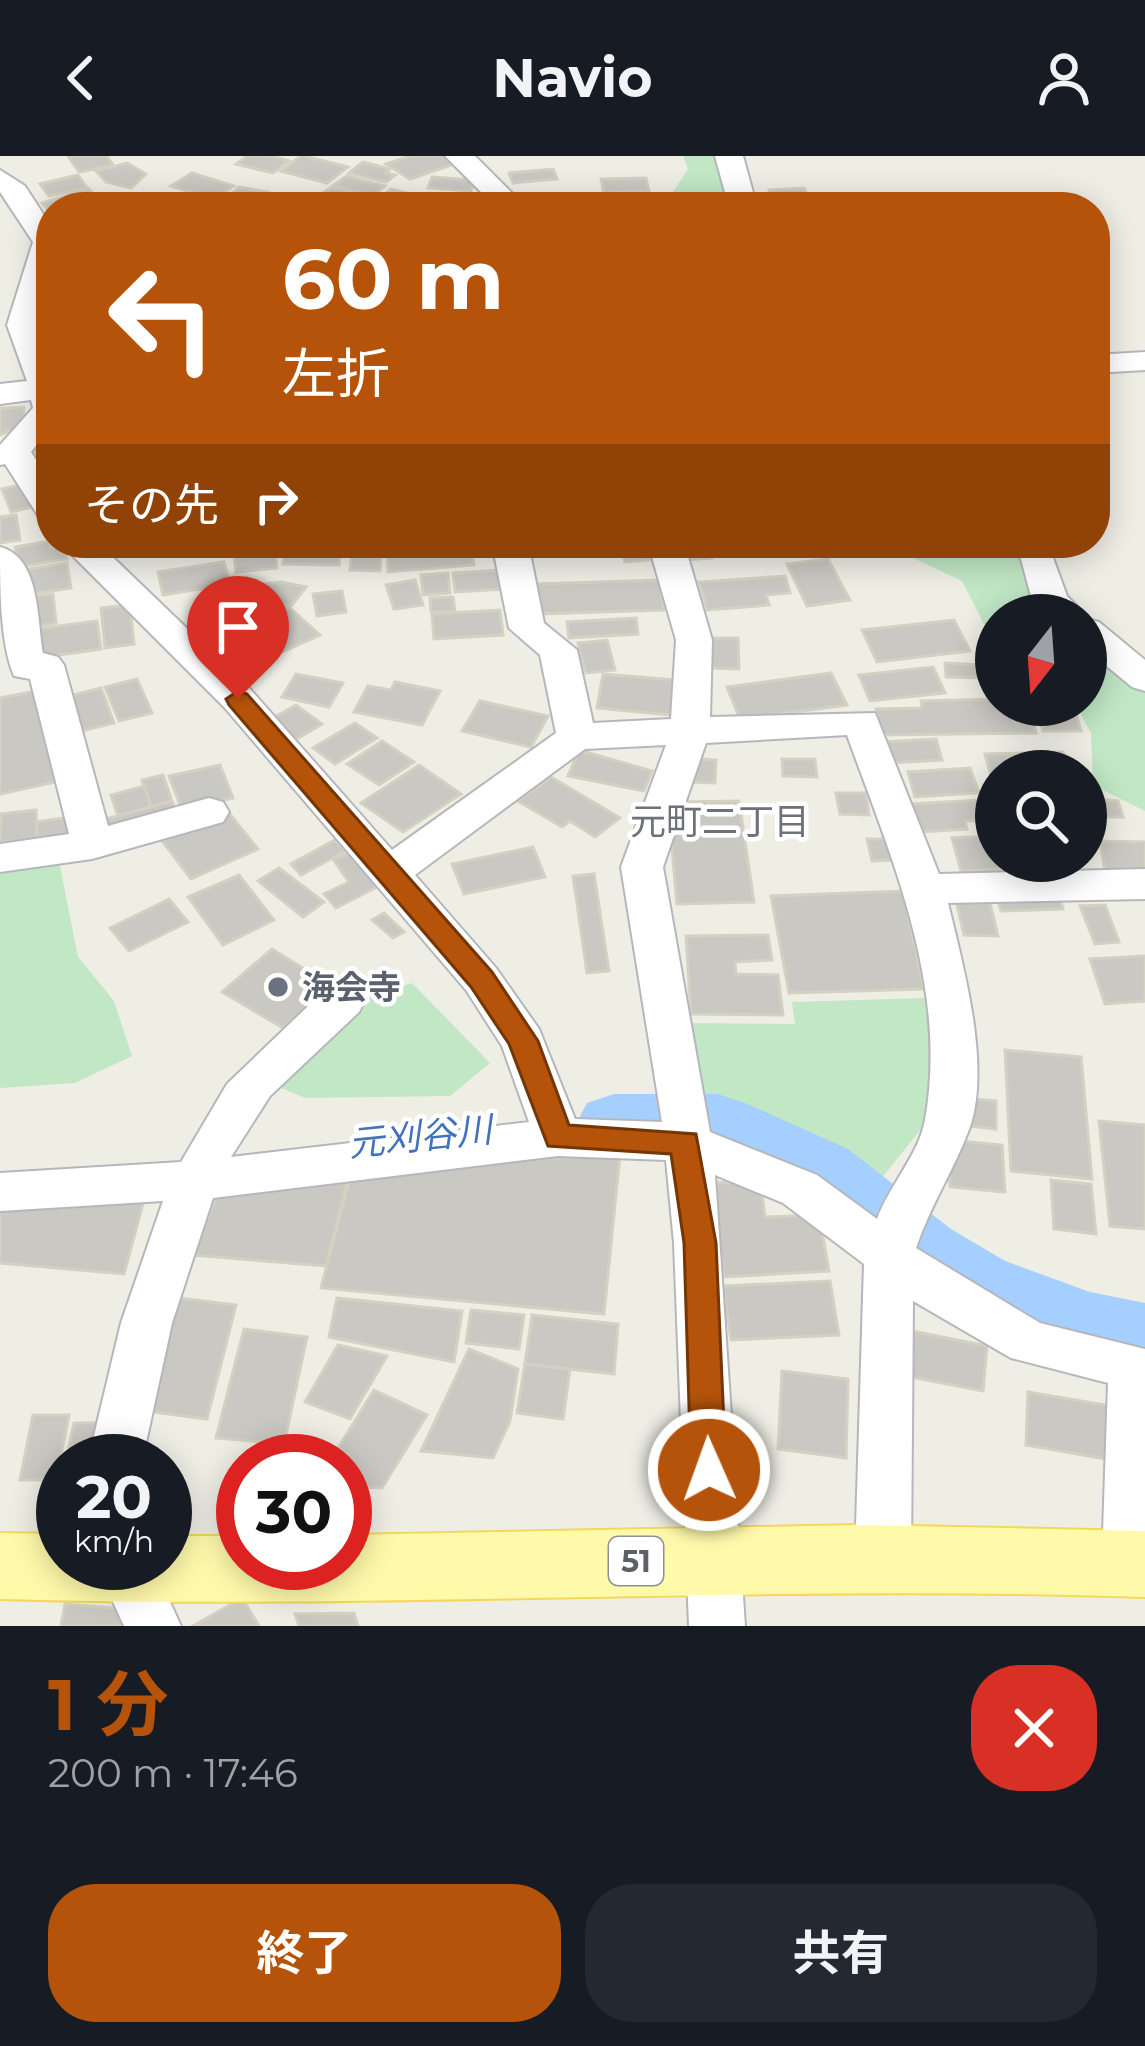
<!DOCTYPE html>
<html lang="ja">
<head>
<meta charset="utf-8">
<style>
	:root { --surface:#171b24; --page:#242831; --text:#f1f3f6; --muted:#9ea1a6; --accent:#b45309 }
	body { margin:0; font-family:Montserrat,"Noto Sans JP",sans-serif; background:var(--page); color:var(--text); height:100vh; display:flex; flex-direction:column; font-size:45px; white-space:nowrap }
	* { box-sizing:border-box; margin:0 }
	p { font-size:39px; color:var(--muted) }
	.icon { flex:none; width:66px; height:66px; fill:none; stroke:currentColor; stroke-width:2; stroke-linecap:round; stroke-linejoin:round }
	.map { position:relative; height:1470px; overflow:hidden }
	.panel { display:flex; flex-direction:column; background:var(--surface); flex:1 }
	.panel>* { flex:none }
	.top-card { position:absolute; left:36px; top:36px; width:1074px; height:366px; border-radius:48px; box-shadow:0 6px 30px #0003; background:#b45309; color:#fff; overflow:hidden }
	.needle { width:78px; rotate:197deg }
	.buttons { position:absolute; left:975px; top:438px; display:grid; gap:24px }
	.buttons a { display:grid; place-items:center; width:132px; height:132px; border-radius:50%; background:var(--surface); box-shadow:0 6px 30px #0003; font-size:60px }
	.speed { position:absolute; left:36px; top:1278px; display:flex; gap:24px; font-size:60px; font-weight:700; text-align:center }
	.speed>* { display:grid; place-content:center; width:156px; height:156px; border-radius:50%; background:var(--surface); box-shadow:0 6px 30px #0003; line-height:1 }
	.speed small { font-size:30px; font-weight:400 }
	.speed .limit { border:18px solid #d22; background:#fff; color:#111 }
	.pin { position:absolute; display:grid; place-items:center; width:102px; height:102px; color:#fff; margin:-123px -51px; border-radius:50% 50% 50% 0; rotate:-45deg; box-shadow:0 0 12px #0007 }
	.pin .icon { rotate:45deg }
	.me { position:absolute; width:132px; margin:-66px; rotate:358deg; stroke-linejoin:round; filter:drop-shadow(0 0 9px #0008) }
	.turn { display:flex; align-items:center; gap:42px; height:252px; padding:0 48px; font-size:54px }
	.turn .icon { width:156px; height:156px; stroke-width:2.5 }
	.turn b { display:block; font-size:84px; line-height:102px }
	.then { display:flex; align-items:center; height:114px; padding:0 48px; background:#0003; gap:24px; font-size:45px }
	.round { display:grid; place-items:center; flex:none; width:126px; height:126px; border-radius:48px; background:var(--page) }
	.summary { display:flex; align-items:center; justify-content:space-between; height:204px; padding:0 48px }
	h1 { font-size:72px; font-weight:700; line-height:90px; color:var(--accent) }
	.primary-button { display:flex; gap:24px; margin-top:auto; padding:24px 48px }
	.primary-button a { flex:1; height:138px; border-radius:48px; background:var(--accent); color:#fff; font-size:48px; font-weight:700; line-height:138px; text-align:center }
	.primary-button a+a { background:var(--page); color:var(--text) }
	header { display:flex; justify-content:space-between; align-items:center; height:156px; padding:0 48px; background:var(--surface); font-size:54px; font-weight:700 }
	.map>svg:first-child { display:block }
</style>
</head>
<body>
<header><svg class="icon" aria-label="back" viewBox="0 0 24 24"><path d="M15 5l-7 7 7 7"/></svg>Navio<svg class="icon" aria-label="person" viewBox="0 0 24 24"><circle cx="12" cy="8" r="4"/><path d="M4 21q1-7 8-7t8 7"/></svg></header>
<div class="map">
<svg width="1145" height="1470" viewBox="0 0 1145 1470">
	<rect width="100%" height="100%" fill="#efeee5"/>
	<g fill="#c1e7c5">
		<path d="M683,0H722L736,51H663L688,13Z"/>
		<path d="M881,387H1012L1030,400L1055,459H996V492L962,425Z"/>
		<path d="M1086,485L1145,534V655L1093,629L1091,577L1076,549H1086Z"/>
		<path d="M58,700L78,801L114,845L132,900L75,927L0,932V708Z"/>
		<path d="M412,827L490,907L450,940L305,942L274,929L356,846Z"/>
		<path d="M926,842L936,865L931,961L876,1029L789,967L702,942L685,867L795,868L792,846Z"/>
	</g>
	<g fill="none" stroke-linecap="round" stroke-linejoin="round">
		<path fill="#a5cfff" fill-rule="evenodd" d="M614,938H718L745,947L848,993L951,1073L1005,1105L1090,1136L1145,1147V1219C1060,1201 970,1172 897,1123C832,1080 791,1028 714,1000C675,986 628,1003 587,989L576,968L587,947Z"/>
	</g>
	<g fill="#cac8c2" stroke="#d4d1c3" stroke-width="3">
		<path d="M68,0H107L113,9L79,16Z"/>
		<path d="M247,0H270L289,5L273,17L236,8Z"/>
		<path d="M301,0H304L348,11L327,27L281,15Z"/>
		<path d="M410,0H442L454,8L410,23L386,8Z"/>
		<path d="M363,6L390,13L386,17L395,19L386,26L349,17Z"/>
		<path d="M127,7L146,18L131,32L106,26L96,15Z"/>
		<path d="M553,13L557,23L513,27L509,17Z"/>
		<path d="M192,17L234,30L213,43L171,30Z"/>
		<path d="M78,19L87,32L49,40L40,28Z"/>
		<path d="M347,20L385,30L372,40L334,29Z"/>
		<path d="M432,21L474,24L471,35L428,32Z"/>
		<path d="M646,22L649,35L604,37L601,23Z"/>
		<path d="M239,31L267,36L252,51H217Z"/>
		<path d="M332,31L365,40L353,48L320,39Z"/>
		<path d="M804,32L809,43L774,45L769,34Z"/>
		<path d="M89,33L99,46L51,51L50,57L42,47Z"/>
		<path d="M391,33L419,40L407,51L372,49Z"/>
		<path d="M429,37L485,44L480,51H420Z"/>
		<path d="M24,251L23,269L0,279V252Z"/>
		<path d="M51,276V305L39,307L31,280Z"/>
		<path d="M28,327L37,350L11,356L2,333Z"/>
		<path d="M16,359L20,384L0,387V361Z"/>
		<path d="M50,385L51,392L65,390L67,403L18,411L15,391Z"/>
		<path d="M142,387H188L186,399L140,400Z"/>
		<path d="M286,387H341L339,409L283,408Z"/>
		<path d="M353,387H382L380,415L350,414Z"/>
		<path d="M423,387H471L474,409L388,416L387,396Z"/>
		<path d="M620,387H652L657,403L625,406Z"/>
		<path d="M682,387H708L712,402L686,404Z"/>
		<path d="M274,391L277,412L236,416L234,396Z"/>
		<path d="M828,403L850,444L807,450L787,408Z"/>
		<path d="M224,406L230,428L163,439L158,416Z"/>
		<path d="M67,407L71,432L25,439L22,414Z"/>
		<path d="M500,414L503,433L455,436L453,417Z"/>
		<path d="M448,417L450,437L423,439L421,419Z"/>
		<path d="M785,420L790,437L766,439L769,449L707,454L699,426Z"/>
		<path d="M415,424L423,449L394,453L386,429Z"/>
		<path d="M660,424L664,454L538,458L536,428Z"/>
		<path d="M281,426L306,431L292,449L244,451L241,431Z"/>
		<path d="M342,435L346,456L317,460L313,438Z"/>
		<path d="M53,438L56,467L29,471L26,442Z"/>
		<path d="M453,441L455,455L431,456L430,442Z"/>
		<path d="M130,449L134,488L105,492L101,452Z"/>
		<path d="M289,451L320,479L239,515L208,486Z"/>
		<path d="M500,454L503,479L434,483L432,458Z"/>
		<path d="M636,462L638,478L569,482L567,466Z"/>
		<path d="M954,464L970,495L877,506L862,474Z"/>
		<path d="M97,465L101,493L32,503L29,474Z"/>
		<path d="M710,482H738L739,513L710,512Z"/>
		<path d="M607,484L615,514L586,517L578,487Z"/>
		<path d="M945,507L982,509L984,522L946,521Z"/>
		<path d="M933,511L945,537L870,545L859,519Z"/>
		<path d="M831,517L847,549L740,563L727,531Z"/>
		<path d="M296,518L343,527L329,551L282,541Z"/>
		<path d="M603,518L677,524L672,559L597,552Z"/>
		<path d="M137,523L152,557L119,565L105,531Z"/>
		<path d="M395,526L440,535L422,569L354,556L368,530L391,534Z"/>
		<path d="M101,532L114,567L82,575L69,540Z"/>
		<path d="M36,535L59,625L0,638V542Z"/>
		<path d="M996,543V549H1029L1036,577L881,579L876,553L922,552L921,545Z"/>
		<path d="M480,545L548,560L531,591L462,575Z"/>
		<path d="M296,549L322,568L293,585L266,566Z"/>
		<path d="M1038,558H1076L1081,575H1043Z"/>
		<path d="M355,567L377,582L335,608L313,592Z"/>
		<path d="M936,583L942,604L890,607L884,586Z"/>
		<path d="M382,585L414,606L379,629L347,608Z"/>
		<path d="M579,594L652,615L644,635L568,620Z"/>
		<path d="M1063,596L1070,615H996L995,634L985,598Z"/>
		<path d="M693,602L716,604L715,627L691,626Z"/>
		<path d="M782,603H815L817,621L783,620Z"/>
		<path d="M220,609L233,642L182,654L169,620Z"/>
		<path d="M419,609L461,638L403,676L361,647Z"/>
		<path d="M970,612L979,637L915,641L908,616Z"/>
		<path d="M163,619L172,645L151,651L142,624Z"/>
		<path d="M551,621L620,662L595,681L570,665L562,671L518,645Z"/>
		<path d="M144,630L151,651L118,660L111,639Z"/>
		<path d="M836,637H866L869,659L840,658Z"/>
		<path d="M996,643V663L965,665L967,673L920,676L911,648Z"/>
		<path d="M1094,643L1118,645L1123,661H1095Z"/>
		<path d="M172,645L177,657L99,679L95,666Z"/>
		<path d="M739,645L754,746L677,748L670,671L682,646Z"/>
		<path d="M36,654L37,682L0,687L1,658Z"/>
		<path d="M229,657L258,693L191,723L162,685Z"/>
		<path d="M78,660L80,684L38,690L36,666Z"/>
		<path d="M996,680V705H1051L1053,711L961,715L952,682Z"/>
		<path d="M867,683H891L897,704L872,705Z"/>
		<path d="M335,684L345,695L301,719L291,708Z"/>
		<path d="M1100,685L1145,686V716L1105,715Z"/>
		<path d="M533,691L545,721L464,738L452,708Z"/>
		<path d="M351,696L377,731L336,752L324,738L349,726L333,703Z"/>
		<path d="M279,712L324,746L303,761L258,725Z"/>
		<path d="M594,718L609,815L587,817L573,720Z"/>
		<path d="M239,719L274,764L223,789L188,741Z"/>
		<path d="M1057,734L1063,753L1001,755L995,736Z"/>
		<path d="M903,735L924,833L789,837L771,740Z"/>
		<path d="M988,739L998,780L964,779L955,740Z"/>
		<path d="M169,743L188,766L129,795L110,772Z"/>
		<path d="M1105,749L1119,786L1095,788L1080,750Z"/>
		<path d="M384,757L404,776L393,782L372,764Z"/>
		<path d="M768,779L772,804L735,806L736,818L778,819L783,859L691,858L686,780Z"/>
		<path d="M272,793L330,829L283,872L222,836Z"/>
		<path d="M1145,800V845L1105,848L1090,803Z"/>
		<path d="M1005,894L1081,901L1092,1023L1011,1015Z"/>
		<path d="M960,942L996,945V973L960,969Z"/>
		<path d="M1099,965L1145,969V1073L1110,1070Z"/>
		<path d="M949,984L1002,989L1005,1036L950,1031Z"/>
		<path d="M620,998L604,1158L321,1132L352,1014Z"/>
		<path d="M1051,1024L1091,1028L1096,1078L1054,1073Z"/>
		<path d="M760,1025L765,1061L819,1059L829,1115L724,1121L712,1027Z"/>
		<path d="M347,1026L326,1110L191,1099L218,1038Z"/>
		<path d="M145,1040L124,1118L0,1107V1051Z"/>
		<path d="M830,1125L839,1179L731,1184L723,1130Z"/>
		<path d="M179,1142L236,1149L207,1263L145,1255Z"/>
		<path d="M337,1142L462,1155L454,1206L329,1181Z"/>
		<path d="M471,1154L524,1159L519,1193L466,1187Z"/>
		<path d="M532,1159L618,1168L614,1218L525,1208Z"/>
		<path d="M244,1173L307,1181L284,1288L216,1282Z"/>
		<path d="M907,1174L987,1190L983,1235L901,1219Z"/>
		<path d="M338,1189L387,1200L350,1263L305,1246Z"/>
		<path d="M469,1193L518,1213L510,1265L493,1302L421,1295Z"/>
		<path d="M525,1208L570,1213L563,1263L517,1257Z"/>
		<path d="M782,1215L848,1223L846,1302L778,1293Z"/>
		<path d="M374,1234L427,1259L382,1332L345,1330V1305H330Z"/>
		<path d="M1028,1236L1111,1250V1304L1026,1289Z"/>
		<path d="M33,1259H69L56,1324H20Z"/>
		<path d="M74,1267H107L99,1305H66Z"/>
		<path d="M242,1442L259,1470H193Z"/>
		<path d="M65,1448L126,1453L134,1470H61Z"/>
		<path d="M354,1457L358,1470H299L295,1458Z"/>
	</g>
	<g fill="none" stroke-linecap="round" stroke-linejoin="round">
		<defs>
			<g id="minor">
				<path d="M445,0H475L526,51H496Z"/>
				<path d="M715,0H743L757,51H729Z"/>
				<path d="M0,14L25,30L51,70V116L38,169L51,207V271L31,296L51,327V364L39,361L5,308L0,309V289L33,252L31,244L0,248V228L27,225L7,169L33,86L0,36Z"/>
				<path d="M1145,196V214L1095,217V199Z"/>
				<path d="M60,387H98L251,534L392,694L556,577L540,499L509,472L492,387H528L544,467L577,494L593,567L671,563L676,484L648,387H684L712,484L710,561L875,557L939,718L1145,713V743L948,747C963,809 991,909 970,971C955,1012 930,1050 916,1092L1040,1167L1145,1193V1427L1130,1433L1110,1425L1102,1407L1108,1227L1011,1202L913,1145L911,1403L903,1421L883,1429L863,1421L855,1403L864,1108L783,1047L715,1019L745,1470H689L674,1087L666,1004L558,1000L213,1042L172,1167L142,1305H88L121,1167L163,1045L0,1055V1017L181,1006L227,928L327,832L343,828L359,832L365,844L359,856L270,940L231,1001L529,966L502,890L466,834L225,552ZM847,579C891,701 949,831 925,964C919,998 889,1030 877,1063L817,1019L710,976L663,711L706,587ZM666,589L621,711L662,966L575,963L539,873L496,812L415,719L585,593Z"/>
				<path d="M1004,387L1049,391L1067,440L1085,459H1045L1032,444L1021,403Z"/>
				<path d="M0,391C40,401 37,463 43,497L58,501L64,509L108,670L209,642L223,646L229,656L223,666L92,703L0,716V688L69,678L30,523L14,520C0,487 0,430 0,391Z"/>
				<path d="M1086,463L1099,466L1145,504V535L1132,531L1086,493Z"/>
				<path d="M103,1407H152L181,1470H124L99,1415Z"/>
			</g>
			<path id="major" d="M859,1369L1145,1375V1441C763,1428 382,1454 0,1443V1377L63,1378V1407H165V1380H243V1407H345V1379Z"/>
		</defs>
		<use href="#minor" stroke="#b5b7bc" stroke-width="4"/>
		<use href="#major" stroke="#f4d859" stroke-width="4"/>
		<use href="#minor" fill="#fff" fill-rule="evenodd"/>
		<use href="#major" fill="#fffaaa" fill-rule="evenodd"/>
	</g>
	<path fill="#b45309" stroke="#753606" stroke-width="3" d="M238,535L247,538L492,816L538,885L569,969L696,978L716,1087L726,1314L721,1325L709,1330L697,1325L691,1314L684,1087L671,998L548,990L509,888L471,831L229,549L226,543Z"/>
	<circle fill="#6b7280" stroke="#fff" stroke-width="4.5" cx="278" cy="831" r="12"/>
	<g text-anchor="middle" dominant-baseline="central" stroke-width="9" stroke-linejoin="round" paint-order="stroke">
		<rect fill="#fff" stroke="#8e9094" stroke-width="3" x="609" y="1381" width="54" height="48" rx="9"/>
		<g font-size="30" font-weight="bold" fill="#5d6066">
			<text x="636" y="1405">51</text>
		</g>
		<g font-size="33" font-weight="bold" fill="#5b616d" stroke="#fff" text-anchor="start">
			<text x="302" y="831">海会寺</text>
		</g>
		<g font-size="36" fill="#6e7278" stroke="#fff">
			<text x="720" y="665">元町二丁目</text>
		</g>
		<g font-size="36" font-style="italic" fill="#4272bd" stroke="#fff">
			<text transform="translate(420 980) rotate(-6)">元刈谷川</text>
		</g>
	</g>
</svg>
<div class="buttons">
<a><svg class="needle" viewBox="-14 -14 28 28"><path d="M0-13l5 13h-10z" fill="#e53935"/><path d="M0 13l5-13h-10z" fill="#9ea1a6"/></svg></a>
<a><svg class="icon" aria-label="search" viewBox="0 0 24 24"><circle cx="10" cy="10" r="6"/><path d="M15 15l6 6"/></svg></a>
</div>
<div class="speed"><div>20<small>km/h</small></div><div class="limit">30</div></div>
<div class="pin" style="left:238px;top:543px;background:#d93025"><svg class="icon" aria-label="arrive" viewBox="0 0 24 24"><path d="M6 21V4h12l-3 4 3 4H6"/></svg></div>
<svg class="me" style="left:709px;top:1314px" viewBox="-20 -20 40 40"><circle r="17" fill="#b45309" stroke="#fff" stroke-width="3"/><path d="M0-11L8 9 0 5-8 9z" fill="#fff"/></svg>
<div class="top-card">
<div class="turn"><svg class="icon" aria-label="left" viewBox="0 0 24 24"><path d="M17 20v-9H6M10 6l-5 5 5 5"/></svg><div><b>60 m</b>左折</div></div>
<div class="then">その先<svg class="icon" aria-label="right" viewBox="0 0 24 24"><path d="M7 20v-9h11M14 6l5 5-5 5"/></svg></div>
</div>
</div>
<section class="panel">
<div class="summary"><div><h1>1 分</h1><p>200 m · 17:46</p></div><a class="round" style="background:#d93025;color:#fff"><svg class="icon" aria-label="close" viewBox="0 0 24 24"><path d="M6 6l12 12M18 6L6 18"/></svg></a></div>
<div class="primary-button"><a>終了</a><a>共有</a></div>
</section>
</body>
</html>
